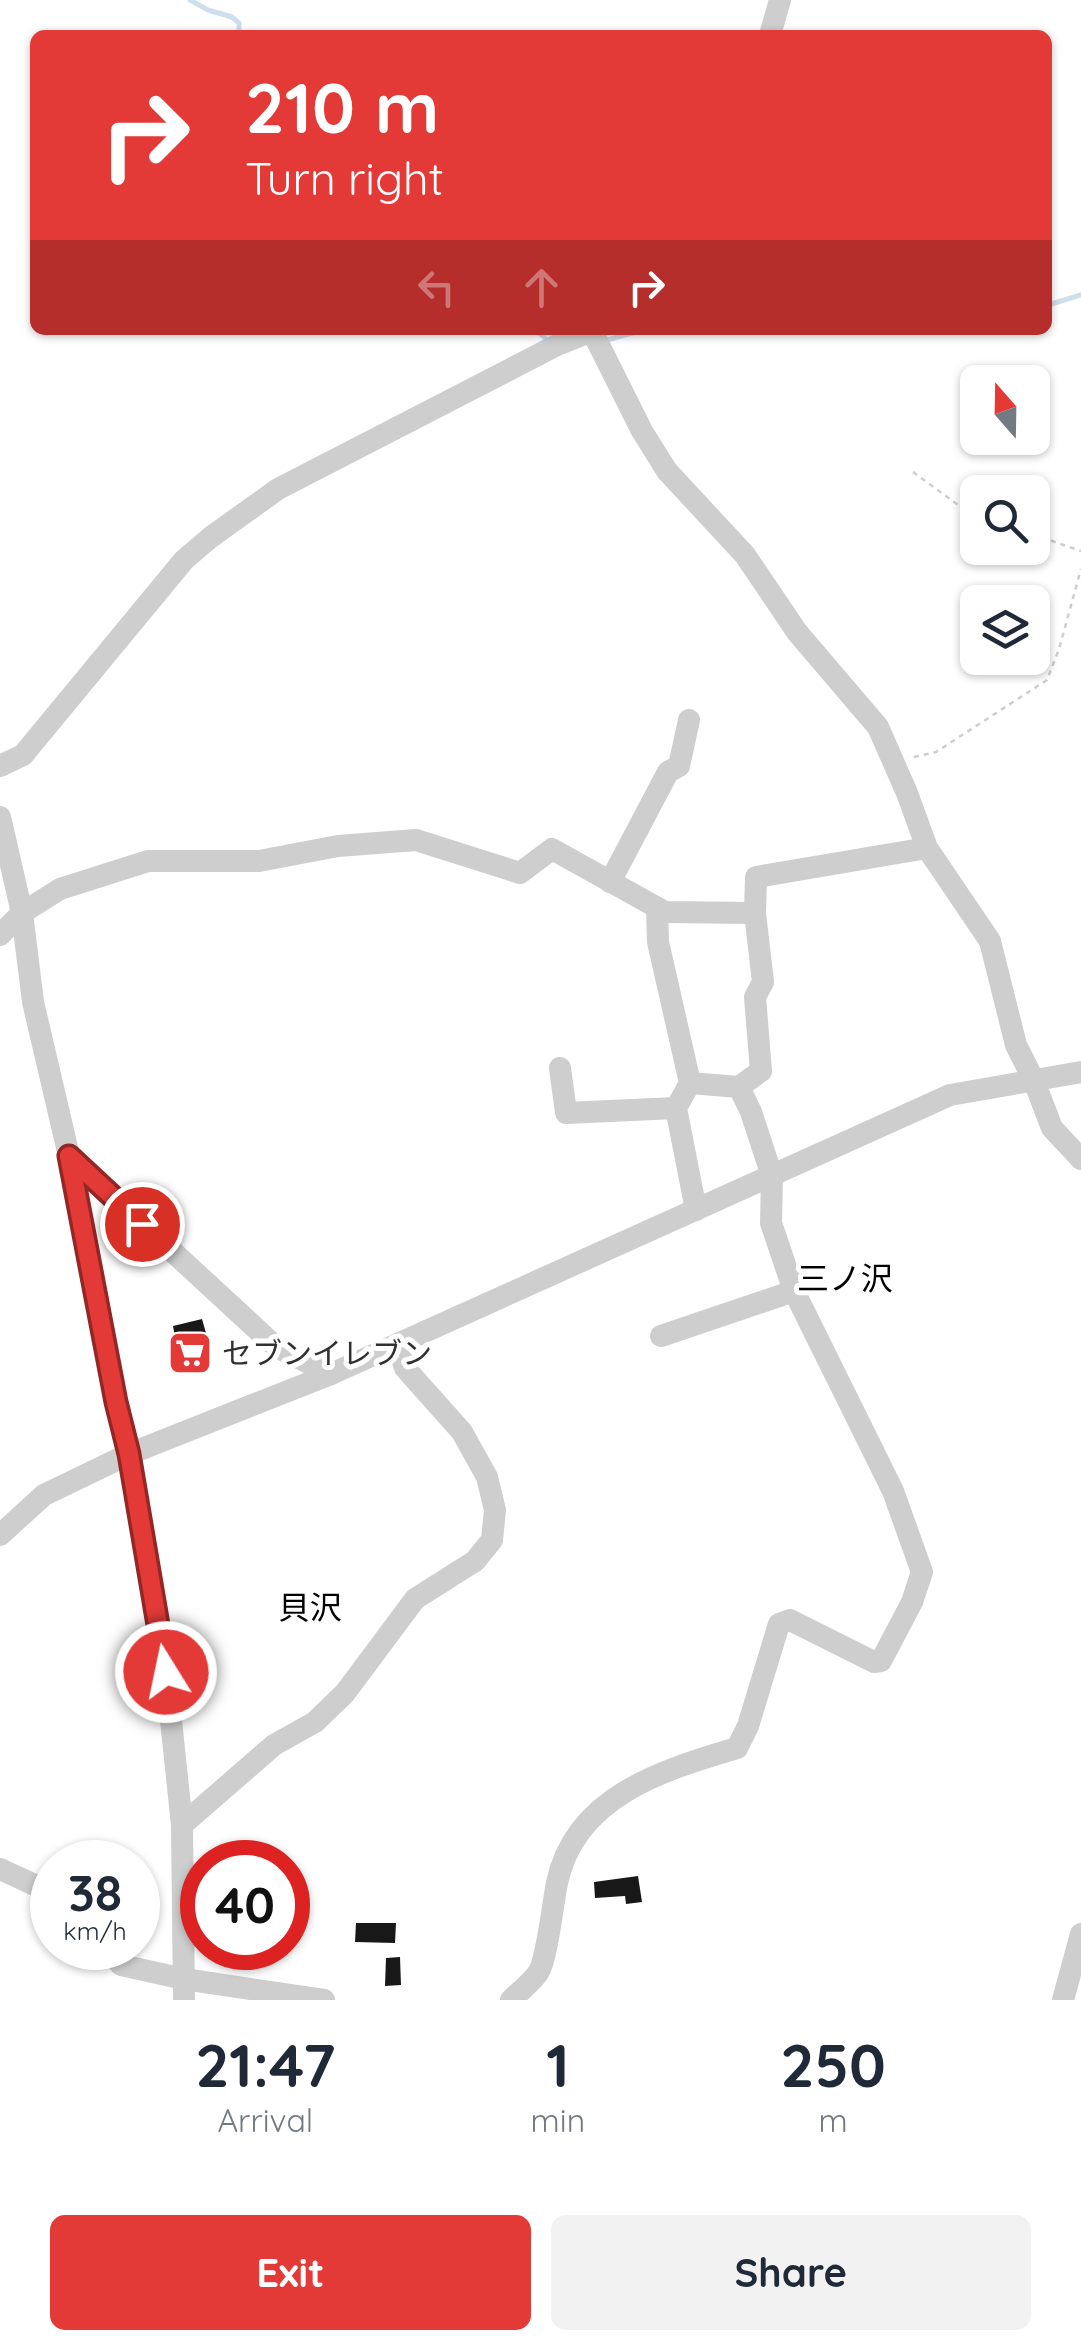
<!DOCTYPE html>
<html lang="en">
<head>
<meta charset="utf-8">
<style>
	:root { --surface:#fff; --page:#f2f2f3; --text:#1f2937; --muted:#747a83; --accent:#e33a38 }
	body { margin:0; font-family:Quicksand,"Noto Sans JP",sans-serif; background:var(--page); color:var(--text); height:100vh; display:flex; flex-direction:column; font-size:38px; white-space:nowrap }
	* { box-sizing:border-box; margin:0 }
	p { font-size:32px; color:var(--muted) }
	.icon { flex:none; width:55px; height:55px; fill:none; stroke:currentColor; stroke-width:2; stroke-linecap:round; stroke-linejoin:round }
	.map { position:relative; height:2000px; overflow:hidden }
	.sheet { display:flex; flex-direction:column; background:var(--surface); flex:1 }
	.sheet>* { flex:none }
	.guide { position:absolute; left:30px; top:30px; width:1022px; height:305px; border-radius:15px; box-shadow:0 2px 8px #0004; background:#e33a38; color:#fff; overflow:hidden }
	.needle { width:65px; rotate:340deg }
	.fabs { position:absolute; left:960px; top:365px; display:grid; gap:20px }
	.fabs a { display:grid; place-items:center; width:90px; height:90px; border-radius:15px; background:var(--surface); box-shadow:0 2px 8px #0004; font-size:50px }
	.speed { position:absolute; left:30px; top:1840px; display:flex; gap:20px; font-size:50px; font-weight:700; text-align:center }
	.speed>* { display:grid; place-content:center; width:130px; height:130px; border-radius:50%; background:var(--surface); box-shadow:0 2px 8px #0004; line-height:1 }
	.speed small { font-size:25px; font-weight:400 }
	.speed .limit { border:15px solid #d22; background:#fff; color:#111 }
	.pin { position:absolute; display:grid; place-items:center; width:85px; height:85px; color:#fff; margin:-42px; border:5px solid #fff; border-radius:50%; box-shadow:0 2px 10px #0007 }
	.me { position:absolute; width:110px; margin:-55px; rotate:350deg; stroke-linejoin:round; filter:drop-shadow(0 0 8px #0008) }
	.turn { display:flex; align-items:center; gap:35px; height:210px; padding:0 50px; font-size:45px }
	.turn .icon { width:130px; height:130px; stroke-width:2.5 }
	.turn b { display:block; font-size:70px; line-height:85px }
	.lanes { display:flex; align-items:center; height:95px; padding:0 50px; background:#0003; justify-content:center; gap:50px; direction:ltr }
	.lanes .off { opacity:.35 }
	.eta { display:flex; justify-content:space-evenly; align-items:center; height:170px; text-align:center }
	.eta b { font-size:60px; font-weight:700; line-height:70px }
	.button { display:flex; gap:20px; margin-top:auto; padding:20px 50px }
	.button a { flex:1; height:115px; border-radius:15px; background:var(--accent); color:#fff; font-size:40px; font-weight:700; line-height:115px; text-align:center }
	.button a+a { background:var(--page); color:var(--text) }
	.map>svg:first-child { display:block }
</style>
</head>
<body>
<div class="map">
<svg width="1081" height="2000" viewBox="0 0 1081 2000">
	<rect width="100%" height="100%" fill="#fff"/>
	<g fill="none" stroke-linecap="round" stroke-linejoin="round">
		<g stroke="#cddeed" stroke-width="5">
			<path d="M190,0L208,10L232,17L239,23V35"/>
			<path d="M1048,305L1081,295"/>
			<path d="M536,330L545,338"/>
			<path d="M604,341L642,330"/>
		</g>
	</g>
	<g fill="#181818">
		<path d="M202,1319L206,1333L200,1335L206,1360L181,1369L173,1326Z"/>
		<path d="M638,1876L642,1902L626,1904L625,1896L595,1898L594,1882Z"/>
		<path d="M356,1923H396L395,1943L355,1942Z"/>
		<path d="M400,1957L401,1985L385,1986L386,1958Z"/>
	</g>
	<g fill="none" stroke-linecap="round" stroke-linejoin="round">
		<g stroke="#cecece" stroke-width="2.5" stroke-dasharray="5 5" stroke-linecap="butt">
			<path d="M913,472L965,510L978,515"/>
			<path d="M1032,534L1081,551"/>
			<path d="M914,757L936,752L1047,680L1059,649L1081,569"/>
		</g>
		<g stroke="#cecece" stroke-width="22">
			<path d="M770,35L780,0"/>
			<path d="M592,331L642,431L667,471L745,555L797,632L878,727L907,793L927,848L990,941L1016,1045L1034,1081L1052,1128L1081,1159"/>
			<path d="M0,766L23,755L184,560L211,537L278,489L557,345L595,330"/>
			<path d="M0,817L22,913L33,1002L69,1156L115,1402L129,1454L166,1673L182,1825L184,2000"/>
			<path d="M610,882L668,772L679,766L689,720"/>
			<path d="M657,908L658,942L690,1083L676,1108L696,1210"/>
			<path d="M0,935L22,913L60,889L148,861H259L338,846L416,840L520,873L552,849L665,912L755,913L756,877L927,848"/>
			<path d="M560,1068L566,1113L676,1108"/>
			<path d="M690,1083L739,1087L761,1071L755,997L763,982L755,913"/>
			<path d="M69,1156L276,1347L331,1374"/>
			<path d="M661,1336L794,1291"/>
			<path d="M0,1535L44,1495L129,1454L331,1374L950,1095L1081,1072"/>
			<path d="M182,1825L274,1745L315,1722L345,1693L415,1599L475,1561L492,1540L495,1510L487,1477L462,1432L405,1368L397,1344"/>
			<path d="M0,1869L52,1893"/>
			<path d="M107,1948L121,1965L184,1979L324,2000"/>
			<path d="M511,2000C519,1992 531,1983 538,1973C547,1960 553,1902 557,1883C575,1796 663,1770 737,1748L748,1726L779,1624L790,1620L874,1662L881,1661L912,1602L922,1572L893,1491L794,1291L771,1223L772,1176L751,1112L739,1087"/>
			<path d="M1063,2000L1081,1934"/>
		</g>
	</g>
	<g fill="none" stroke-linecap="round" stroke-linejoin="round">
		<defs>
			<path id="route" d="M142,1224L69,1156L116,1402L129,1454L166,1672"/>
		</defs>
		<use href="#route" stroke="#942624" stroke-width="25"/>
		<use href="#route" stroke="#e33a38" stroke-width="18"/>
	</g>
	<defs>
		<symbol id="supermarket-square" viewBox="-11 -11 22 22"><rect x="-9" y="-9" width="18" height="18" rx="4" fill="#e33a38" stroke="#fff"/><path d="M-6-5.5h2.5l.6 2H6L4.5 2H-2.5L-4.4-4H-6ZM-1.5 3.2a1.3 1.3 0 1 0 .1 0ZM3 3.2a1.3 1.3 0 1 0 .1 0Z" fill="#fff"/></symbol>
	</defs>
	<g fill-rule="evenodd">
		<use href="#supermarket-square" x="165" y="1328" width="50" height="50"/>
	</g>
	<g text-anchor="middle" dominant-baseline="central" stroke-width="10" stroke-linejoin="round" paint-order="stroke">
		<g font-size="30" fill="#313131" stroke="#fff" text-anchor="start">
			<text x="222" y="1353">セブンイレブン</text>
		</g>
		<g font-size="32" fill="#000" stroke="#fff">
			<text x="845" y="1278">三ノ沢</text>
			<text x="310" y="1607">貝沢</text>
		</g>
	</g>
</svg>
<div class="fabs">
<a><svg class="needle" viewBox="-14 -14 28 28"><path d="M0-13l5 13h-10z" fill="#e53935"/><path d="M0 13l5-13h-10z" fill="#747a83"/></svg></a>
<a><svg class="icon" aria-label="search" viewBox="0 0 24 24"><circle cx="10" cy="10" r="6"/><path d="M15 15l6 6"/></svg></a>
<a><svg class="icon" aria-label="layers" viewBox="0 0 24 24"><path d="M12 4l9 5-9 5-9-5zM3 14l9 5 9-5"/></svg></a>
</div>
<div class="speed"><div>38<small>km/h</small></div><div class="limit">40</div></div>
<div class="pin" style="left:142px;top:1224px;background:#d93025"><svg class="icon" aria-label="arrive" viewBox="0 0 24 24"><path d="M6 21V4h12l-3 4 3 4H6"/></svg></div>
<svg class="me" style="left:166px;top:1672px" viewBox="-20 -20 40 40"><circle r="17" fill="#e33a38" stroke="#fff" stroke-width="3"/><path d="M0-11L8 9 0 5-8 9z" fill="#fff"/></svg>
<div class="guide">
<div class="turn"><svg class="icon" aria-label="right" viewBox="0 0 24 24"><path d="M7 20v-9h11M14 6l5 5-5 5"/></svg><div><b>210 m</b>Turn right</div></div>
<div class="lanes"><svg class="icon off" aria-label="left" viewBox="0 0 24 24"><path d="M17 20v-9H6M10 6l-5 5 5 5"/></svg><svg class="icon off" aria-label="ahead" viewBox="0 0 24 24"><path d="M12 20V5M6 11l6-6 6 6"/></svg><svg class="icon" aria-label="right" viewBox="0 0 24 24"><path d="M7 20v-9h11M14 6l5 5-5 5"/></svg></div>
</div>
</div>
<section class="sheet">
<div class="eta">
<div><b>21:47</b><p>Arrival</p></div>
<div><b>1</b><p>min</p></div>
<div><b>250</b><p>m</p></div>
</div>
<div class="button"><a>Exit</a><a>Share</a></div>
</section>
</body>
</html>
